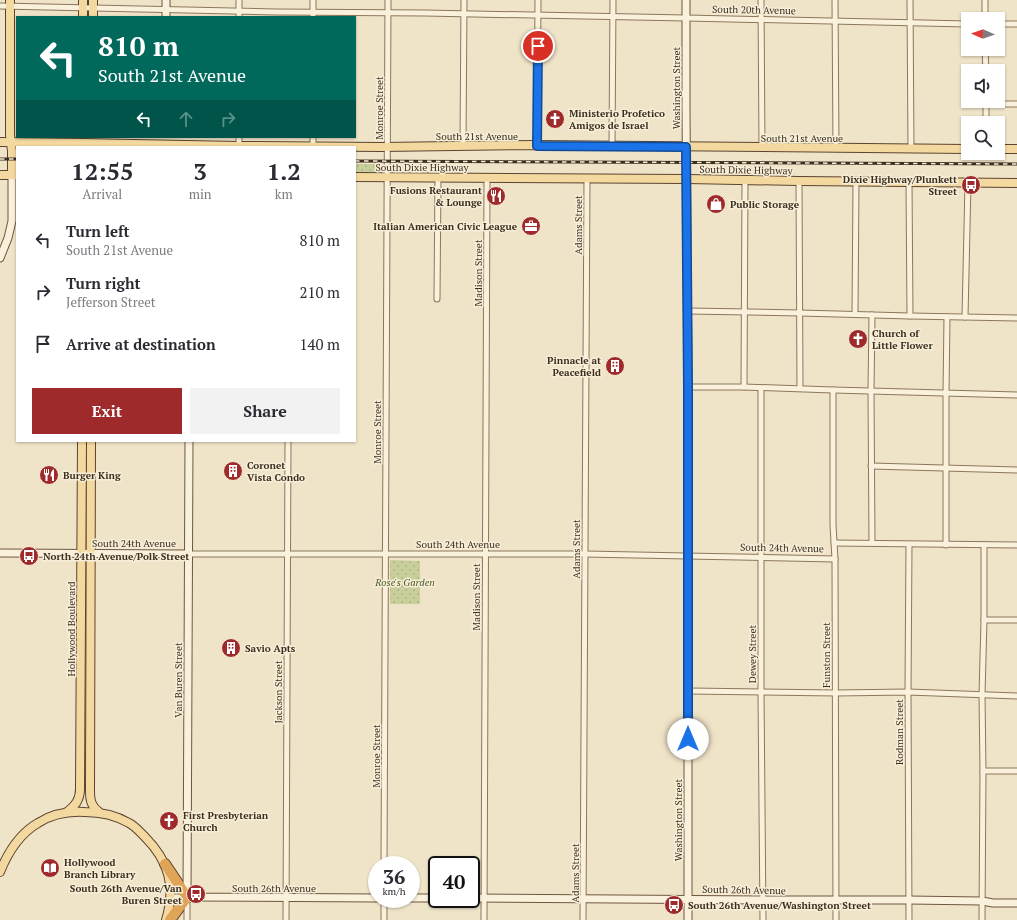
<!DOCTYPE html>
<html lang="en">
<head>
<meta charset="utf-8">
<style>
	:root { --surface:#fff; --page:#f2f2f3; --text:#2b2b33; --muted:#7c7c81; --accent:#9e2a2b }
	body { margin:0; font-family:"PT Serif",serif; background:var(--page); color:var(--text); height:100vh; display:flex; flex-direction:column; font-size:15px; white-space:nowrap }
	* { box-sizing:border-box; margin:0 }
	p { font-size:13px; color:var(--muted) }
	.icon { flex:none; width:22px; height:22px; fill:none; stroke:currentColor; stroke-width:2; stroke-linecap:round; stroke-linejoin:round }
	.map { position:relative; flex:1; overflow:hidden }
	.sheet { position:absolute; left:16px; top:146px; width:340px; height:296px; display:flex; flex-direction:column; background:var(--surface); border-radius:0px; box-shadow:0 1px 3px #0004 }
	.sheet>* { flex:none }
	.guide { position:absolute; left:16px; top:16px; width:340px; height:122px; border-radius:0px; box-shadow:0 1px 3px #0004; background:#00695c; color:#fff; overflow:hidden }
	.needle { width:26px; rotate:272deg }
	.controls { position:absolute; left:961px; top:12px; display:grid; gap:8px }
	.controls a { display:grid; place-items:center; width:44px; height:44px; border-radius:0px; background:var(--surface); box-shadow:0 1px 3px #0004; font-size:20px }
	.speed { position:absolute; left:368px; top:856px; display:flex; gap:8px; font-size:20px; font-weight:700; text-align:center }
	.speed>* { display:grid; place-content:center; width:52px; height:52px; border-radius:50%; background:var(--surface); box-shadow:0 1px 3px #0004; line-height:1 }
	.speed small { font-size:10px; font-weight:400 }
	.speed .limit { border:2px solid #111; border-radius:6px; background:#fff; color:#111 }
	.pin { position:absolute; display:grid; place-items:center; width:34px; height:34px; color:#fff; margin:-17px; border:2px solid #fff; border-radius:50%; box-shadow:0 1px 4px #0007 }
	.me { position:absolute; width:44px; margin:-22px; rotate:0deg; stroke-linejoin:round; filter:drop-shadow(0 0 3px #0008) }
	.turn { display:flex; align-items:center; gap:14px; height:84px; padding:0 16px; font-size:18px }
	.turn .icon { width:52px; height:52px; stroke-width:2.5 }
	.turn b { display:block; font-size:28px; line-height:34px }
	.lanes { display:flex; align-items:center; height:38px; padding:0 16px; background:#0003; justify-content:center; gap:20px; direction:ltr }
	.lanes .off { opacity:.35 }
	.eta { display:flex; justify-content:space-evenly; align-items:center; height:68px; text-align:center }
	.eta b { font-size:24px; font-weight:600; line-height:28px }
	.cta { display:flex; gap:8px; margin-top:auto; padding:8px 16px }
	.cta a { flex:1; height:46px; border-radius:0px; background:var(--accent); color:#fff; font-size:16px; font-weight:600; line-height:46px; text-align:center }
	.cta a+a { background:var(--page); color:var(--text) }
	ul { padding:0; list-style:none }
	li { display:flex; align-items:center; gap:12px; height:52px; padding:0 16px }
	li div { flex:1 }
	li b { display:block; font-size:15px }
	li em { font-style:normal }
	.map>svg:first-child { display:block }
</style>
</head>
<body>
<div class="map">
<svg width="1017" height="920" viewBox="0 0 1017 920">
	<defs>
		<pattern id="green-dots" width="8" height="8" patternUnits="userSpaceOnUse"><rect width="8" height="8" fill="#c9cf9b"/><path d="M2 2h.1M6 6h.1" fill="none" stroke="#aeb285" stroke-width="1.8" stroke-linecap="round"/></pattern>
	</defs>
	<rect width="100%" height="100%" fill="#f0e4c8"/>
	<g fill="url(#green-dots)">
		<path d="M355,164H381V172L355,173Z"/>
		<path d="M390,560L420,561V604H390Z"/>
	</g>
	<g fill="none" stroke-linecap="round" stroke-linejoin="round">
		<defs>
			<g id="street">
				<path d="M761,0L762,148"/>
				<path d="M835,0L836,148"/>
				<path d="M910,0L911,149"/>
				<path d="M985,0V19"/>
				<path d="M0,6L276,12L425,13L686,18L968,24"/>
				<path d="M239,17V0"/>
				<path d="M313,17V0"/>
				<path d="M998,24H1017"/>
				<path d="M985,49L986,71"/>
				<path d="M986,102V123"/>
				<path d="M986,104H1017"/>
				<path d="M313,137V147"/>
				<path d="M463,145L464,0"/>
				<path d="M537,145L538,0"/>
				<path d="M239,146V137"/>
				<path d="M612,147L613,0"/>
				<path d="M799,181L800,388"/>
				<path d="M909,182L910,316"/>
				<path d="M437,299L438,177"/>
				<path d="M688,311L800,313L910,316L1017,318"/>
				<path d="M855,314L856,182"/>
				<path d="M965,317L968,183"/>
				<path d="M688,387H744L833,390L1017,395"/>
				<path d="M744,387L745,180"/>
				<path d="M761,388V692L763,920"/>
				<path d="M833,390V525L835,559L836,920"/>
				<path d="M871,466L1017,470"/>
				<path d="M834,543L1017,545"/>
				<path d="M872,543L871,391L872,315"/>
				<path d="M946,545V393L947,317"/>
				<path d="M188,554H585L835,559"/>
				<path d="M984,620H1017"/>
				<path d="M689,691L836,693L908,692L1017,696"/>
				<path d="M983,771H1017"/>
				<path d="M384,865L388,0"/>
				<path d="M171,897H187V920"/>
				<path d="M286,920L288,441"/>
				<path d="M384,920V899"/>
				<path d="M484,920L487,178"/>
				<path d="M583,920L587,178"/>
				<path d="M909,920L908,692L909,545"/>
				<path d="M982,920L983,771L982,695L984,620V545"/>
			</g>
			<g id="secondary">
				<path d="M686,0V109L688,387V920"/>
				<path d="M166,17V0"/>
				<path d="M0,258L8,238L12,221V175"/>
				<path d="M189,441L187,897L377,898"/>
				<path d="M0,553L188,554"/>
				<path d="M411,898H437"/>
				<path d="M471,898L763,900H908L982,901L993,903H1017"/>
			</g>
			<g id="primary">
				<path d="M10,0V135L12,151V175"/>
				<path d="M83,17V0"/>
				<path d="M93,17V0"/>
				<path d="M0,142L83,143L239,146L382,147L537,145L968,149"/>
				<path d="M998,149H1017"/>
				<path d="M0,175H16"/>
				<path d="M355,177L687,179L799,181L1017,183"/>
				<path d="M91,441L90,791C90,800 91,806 99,812"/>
				<path d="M67,812C75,806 80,800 80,789L82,441"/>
				<path d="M0,872C8,852 19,834 38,823C52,814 69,811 85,812C100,812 115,815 129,823C135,826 140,832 145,837C169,861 176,887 166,920"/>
			</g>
			<path id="highway" d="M165,864L187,897L170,920"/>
		</defs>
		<use href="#street" stroke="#8d765c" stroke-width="7"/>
		<use href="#secondary" stroke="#6f573f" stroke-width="9"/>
		<use href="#primary" stroke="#5b4430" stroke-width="10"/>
		<use href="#highway" stroke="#5b4430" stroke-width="12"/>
		<use href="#street" stroke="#faf1dc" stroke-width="5"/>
		<use href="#secondary" stroke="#faf1dc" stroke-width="7"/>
		<use href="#primary" stroke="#f3d9a0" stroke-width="8"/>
		<use href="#highway" stroke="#e0a458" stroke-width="10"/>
		<defs>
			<g id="rail">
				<path d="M0,159H17"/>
				<path d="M355,161L1017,164"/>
			</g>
		</defs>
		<use href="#rail" stroke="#3d2e20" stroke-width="3"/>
		<use href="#rail" stroke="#f7eed8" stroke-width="1.5" stroke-dasharray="4.5" stroke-linecap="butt"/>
	</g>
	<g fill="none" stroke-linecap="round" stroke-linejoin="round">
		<defs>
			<path id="route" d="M538,46L537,146L686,147L688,387V739"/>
		</defs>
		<use href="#route" stroke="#114b97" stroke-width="10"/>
		<use href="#route" stroke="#1a73e8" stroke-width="7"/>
	</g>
	<defs>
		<symbol id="church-disc" viewBox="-11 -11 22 22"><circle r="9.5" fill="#9e2a2b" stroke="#f7eed8"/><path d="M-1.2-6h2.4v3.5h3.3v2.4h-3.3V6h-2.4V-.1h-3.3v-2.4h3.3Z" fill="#fff"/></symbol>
		<symbol id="bus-disc" viewBox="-11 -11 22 22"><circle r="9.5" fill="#9e2a2b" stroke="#f7eed8"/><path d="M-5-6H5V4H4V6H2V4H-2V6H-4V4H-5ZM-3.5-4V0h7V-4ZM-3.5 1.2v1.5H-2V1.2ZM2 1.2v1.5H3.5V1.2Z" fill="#fff"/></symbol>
		<symbol id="restaurant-disc" viewBox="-11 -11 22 22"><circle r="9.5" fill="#9e2a2b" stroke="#f7eed8"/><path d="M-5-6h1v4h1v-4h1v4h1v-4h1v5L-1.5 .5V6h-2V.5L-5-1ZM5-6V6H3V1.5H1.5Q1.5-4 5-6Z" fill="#fff"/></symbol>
		<symbol id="shop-disc" viewBox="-11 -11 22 22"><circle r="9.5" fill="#9e2a2b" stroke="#f7eed8"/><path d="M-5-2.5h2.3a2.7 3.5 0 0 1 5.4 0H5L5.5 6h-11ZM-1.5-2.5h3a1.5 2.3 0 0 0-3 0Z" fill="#fff"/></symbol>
		<symbol id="office-disc" viewBox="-11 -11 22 22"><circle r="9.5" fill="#9e2a2b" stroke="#f7eed8"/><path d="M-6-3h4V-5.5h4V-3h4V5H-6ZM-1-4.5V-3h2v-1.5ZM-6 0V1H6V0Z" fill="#fff"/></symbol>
		<symbol id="building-disc" viewBox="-11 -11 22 22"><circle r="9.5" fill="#9e2a2b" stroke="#f7eed8"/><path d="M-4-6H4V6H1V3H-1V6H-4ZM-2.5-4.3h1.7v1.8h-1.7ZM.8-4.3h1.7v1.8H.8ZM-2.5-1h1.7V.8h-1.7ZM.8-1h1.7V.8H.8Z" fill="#fff"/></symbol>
		<symbol id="library-disc" viewBox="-11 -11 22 22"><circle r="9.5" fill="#9e2a2b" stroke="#f7eed8"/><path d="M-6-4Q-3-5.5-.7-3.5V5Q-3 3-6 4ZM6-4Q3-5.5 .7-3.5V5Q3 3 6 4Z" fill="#fff"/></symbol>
	</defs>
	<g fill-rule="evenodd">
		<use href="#church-disc" x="544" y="108" width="22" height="22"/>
		<use href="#bus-disc" x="960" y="174" width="22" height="22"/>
		<use href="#restaurant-disc" x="485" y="185" width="22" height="22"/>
		<use href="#shop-disc" x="705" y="193" width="22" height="22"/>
		<use href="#office-disc" x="520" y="215" width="22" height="22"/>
		<use href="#church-disc" x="847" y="328" width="22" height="22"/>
		<use href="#building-disc" x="604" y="355" width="22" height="22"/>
		<use href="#building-disc" x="222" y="460" width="22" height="22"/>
		<use href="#restaurant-disc" x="38" y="464" width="22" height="22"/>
		<use href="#bus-disc" x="18" y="545" width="22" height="22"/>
		<use href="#building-disc" x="220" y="637" width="22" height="22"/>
		<use href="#church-disc" x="158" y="810" width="22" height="22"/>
		<use href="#library-disc" x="39" y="857" width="22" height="22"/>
		<use href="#bus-disc" x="185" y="883" width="22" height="22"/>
		<use href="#bus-disc" x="663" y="894" width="22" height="22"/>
	</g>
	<g text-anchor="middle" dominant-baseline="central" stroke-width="3" stroke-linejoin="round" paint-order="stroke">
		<g font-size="10" fill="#3d2e20" stroke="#f7eed8">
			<text transform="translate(754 10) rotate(1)">South 20th Avenue</text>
			<text transform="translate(676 88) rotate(-90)">Washington Street</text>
			<text transform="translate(379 108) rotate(-90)">Monroe Street</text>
			<text x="477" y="136">South 21st Avenue</text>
			<text x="802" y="138">South 21st Avenue</text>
			<text x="422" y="167">South Dixie Highway</text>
			<text transform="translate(746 170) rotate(1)">South Dixie Highway</text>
			<text transform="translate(578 225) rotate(-90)">Adams Street</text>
			<text transform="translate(478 273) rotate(-90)">Madison Street</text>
			<text transform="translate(377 432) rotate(-90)">Monroe Street</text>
			<text x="134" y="543">South 24th Avenue</text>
			<text x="458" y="544">South 24th Avenue</text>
			<text transform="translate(782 548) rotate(1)">South 24th Avenue</text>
			<text transform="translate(576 549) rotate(-90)">Adams Street</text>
			<text transform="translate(476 597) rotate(-90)">Madison Street</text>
			<text transform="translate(71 629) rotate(-90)">Hollywood Boulevard</text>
			<text transform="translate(752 654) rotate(-90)">Dewey Street</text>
			<text transform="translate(826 655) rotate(-90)">Funston Street</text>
			<text transform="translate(178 680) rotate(-90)">Van Buren Street</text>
			<text transform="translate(278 692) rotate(-90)">Jackson Street</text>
			<text transform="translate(899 732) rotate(-90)">Rodman Street</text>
			<text transform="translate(376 756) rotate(-90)">Monroe Street</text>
			<text transform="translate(678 820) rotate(-90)">Washington Street</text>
			<text transform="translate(575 873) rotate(-90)">Adams Street</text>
			<text x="274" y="888">South 26th Avenue</text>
			<text transform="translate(744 890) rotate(1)">South 26th Avenue</text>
		</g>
		<g font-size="10" font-weight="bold" fill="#3d2e20" stroke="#f7eed8" text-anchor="start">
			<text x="569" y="113">Ministerio Profetico<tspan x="569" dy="12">Amigos de Israel</tspan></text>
			<text x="957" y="179" text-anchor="end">Dixie Highway/Plunkett<tspan x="957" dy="12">Street</tspan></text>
			<text x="482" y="190" text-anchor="end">Fusions Restaurant<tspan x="482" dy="12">&amp; Lounge</tspan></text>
			<text x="730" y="204">Public Storage</text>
			<text x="517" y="226" text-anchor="end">Italian American Civic League</text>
			<text x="872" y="333">Church of<tspan x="872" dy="12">Little Flower</tspan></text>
			<text x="601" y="360" text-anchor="end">Pinnacle at<tspan x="601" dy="12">Peacefield</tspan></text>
			<text x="247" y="465">Coronet<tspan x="247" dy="12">Vista Condo</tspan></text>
			<text x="63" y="475">Burger King</text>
			<text x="43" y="556">North 24th Avenue/Polk Street</text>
			<text x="245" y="648">Savio Apts</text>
			<text x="183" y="815">First Presbyterian<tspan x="183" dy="12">Church</tspan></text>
			<text x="64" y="862">Hollywood<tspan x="64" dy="12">Branch Library</tspan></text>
			<text x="182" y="888" text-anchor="end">South 26th Avenue/Van<tspan x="182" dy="12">Buren Street</tspan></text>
			<text x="688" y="905">South 26th Avenue/Washington Street</text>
		</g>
		<g font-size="10" font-style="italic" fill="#4d5a26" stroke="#f7eed8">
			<text x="405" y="582">Rose's Garden</text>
		</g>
	</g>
</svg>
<div class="controls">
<a><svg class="needle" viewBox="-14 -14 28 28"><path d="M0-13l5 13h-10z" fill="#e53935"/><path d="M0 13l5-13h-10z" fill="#7c7c81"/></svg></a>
<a><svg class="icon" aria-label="sound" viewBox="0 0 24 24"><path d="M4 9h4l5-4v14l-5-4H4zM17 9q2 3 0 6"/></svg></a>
<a><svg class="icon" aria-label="search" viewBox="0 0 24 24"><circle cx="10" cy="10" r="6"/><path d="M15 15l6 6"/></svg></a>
</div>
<div class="speed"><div>36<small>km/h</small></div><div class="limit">40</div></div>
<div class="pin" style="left:538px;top:46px;background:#d93025"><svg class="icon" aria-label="arrive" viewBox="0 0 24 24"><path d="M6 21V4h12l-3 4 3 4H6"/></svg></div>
<svg class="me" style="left:688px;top:739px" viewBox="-20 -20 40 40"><circle r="19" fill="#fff"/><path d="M0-13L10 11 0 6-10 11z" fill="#1a73e8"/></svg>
<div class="guide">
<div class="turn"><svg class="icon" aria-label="left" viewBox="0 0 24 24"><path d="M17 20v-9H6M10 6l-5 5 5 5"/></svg><div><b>810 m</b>South 21st Avenue</div></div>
<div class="lanes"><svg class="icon" aria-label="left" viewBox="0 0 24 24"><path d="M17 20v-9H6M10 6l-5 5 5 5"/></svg><svg class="icon off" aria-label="ahead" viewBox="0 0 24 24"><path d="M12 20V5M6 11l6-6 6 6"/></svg><svg class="icon off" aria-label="right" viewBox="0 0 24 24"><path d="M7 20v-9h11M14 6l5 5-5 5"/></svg></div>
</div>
<section class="sheet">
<div class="eta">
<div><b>12:55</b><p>Arrival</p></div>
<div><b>3</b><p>min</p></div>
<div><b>1.2</b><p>km</p></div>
</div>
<ul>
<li><svg class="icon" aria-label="left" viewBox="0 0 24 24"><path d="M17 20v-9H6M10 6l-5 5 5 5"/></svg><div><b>Turn left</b><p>South 21st Avenue</p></div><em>810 m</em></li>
<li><svg class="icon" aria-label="right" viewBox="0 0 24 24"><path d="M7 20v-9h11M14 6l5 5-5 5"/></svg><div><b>Turn right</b><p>Jefferson Street</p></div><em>210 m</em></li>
<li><svg class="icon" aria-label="arrive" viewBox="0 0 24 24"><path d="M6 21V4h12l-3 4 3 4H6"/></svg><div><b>Arrive at destination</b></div><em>140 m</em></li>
</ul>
<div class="cta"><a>Exit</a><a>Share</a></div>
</section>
</div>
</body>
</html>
